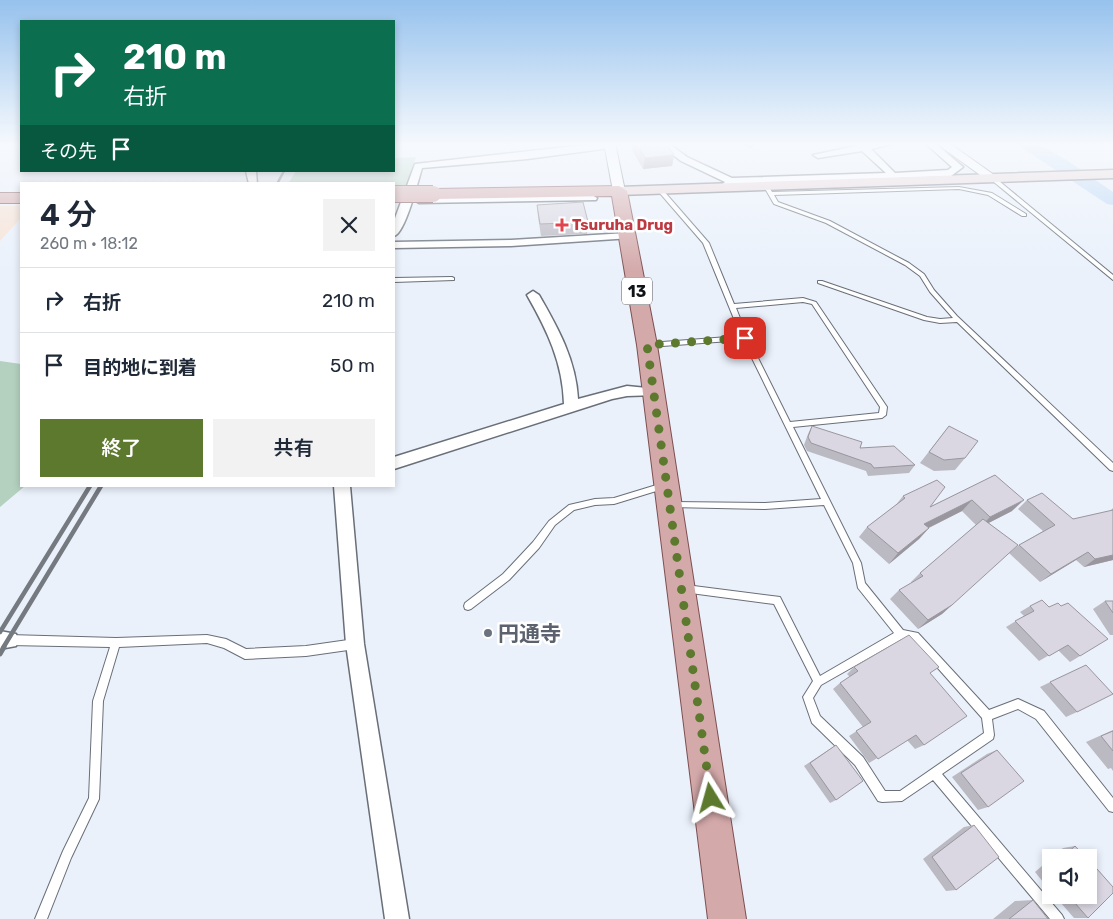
<!DOCTYPE html>
<html lang="ja">
<head>
<meta charset="utf-8">
<style>
	:root { --surface:#fff; --page:#f2f2f3; --text:#1f2937; --muted:#747a83; --line:#e0e1e3; --accent:#5c792e }
	body { margin:0; font-family:Rubik,"Noto Sans JP",sans-serif; background:var(--page); color:var(--text); height:100vh; display:flex; flex-direction:column; font-size:19px; white-space:nowrap }
	* { box-sizing:border-box; margin:0 }
	p { font-size:16px; color:var(--muted) }
	.icon { flex:none; width:28px; height:28px; fill:none; stroke:currentColor; stroke-width:2; stroke-linecap:round; stroke-linejoin:round }
	.map { position:relative; flex:1; overflow:hidden }
	.details { position:absolute; left:20px; top:182px; width:375px; height:305px; display:flex; flex-direction:column; background:var(--surface); border-radius:0px; box-shadow:0 2px 8px #0003 }
	.details>* { flex:none }
	.top-card { position:absolute; left:20px; top:20px; width:375px; height:152px; border-radius:0px; box-shadow:0 2px 8px #0003; background:#0b6e4f; color:#fff; overflow:hidden }
	.tools { position:absolute; left:1042px; top:849px; display:grid; gap:10px }
	.tools a { display:grid; place-items:center; width:55px; height:55px; border-radius:0px; background:var(--surface); box-shadow:0 2px 8px #0003; font-size:25px }
	.pin { position:absolute; display:grid; place-items:center; width:42px; height:42px; color:#fff; margin:-21px; border-radius:10px; box-shadow:0 2px 8px #0006 }
	.me { position:absolute; width:55px; margin:-28px; rotate:352deg; stroke-linejoin:round; filter:drop-shadow(0 0 4px #0008) }
	.turn { display:flex; align-items:center; gap:18px; height:105px; padding:0 20px; font-size:22px }
	.turn .icon { width:65px; height:65px; stroke-width:2.5 }
	.turn b { display:block; font-size:35px; line-height:42px }
	.then { display:flex; align-items:center; height:48px; padding:0 20px; background:#0003; gap:10px; font-size:19px }
	.round { display:grid; place-items:center; flex:none; width:52px; height:52px; border-radius:0px; background:var(--page) }
	.overview { display:flex; align-items:center; justify-content:space-between; height:85px; padding:0 20px }
	h1 { font-size:30px; font-weight:600; line-height:38px }
	.cta { display:flex; gap:10px; margin-top:auto; padding:10px 20px }
	.cta a { flex:1; height:58px; border-radius:0px; background:var(--accent); color:#fff; font-size:20px; font-weight:600; line-height:58px; text-align:center }
	.cta a+a { background:var(--page); color:var(--text) }
	ul { padding:0; list-style:none }
	li { display:flex; align-items:center; gap:15px; height:65px; padding:0 20px; border-top:1px solid var(--line) }
	li div { flex:1 }
	li b { display:block; font-size:19px }
	li em { font-style:normal }
	.map>svg:first-child { display:block }
</style>
</head>
<body>
<div class="map">
<svg width="1113" height="919" viewBox="0 0 1113 919">
	<rect width="100%" height="100%" fill="#eaf1fb"/>
	<path fill="#f7e2d4" d="M0,206H21V218L0,241Z"/>
	<g fill="#b4d1bf">
		<path d="M416,157L405,191H394V184H288L296,171H394V158Z"/>
		<path d="M0,361L21,364V486H25L0,507Z"/>
	</g>
	<g fill="none" stroke-linecap="round" stroke-linejoin="round">
		<path fill="#bbd6f4" fill-rule="evenodd" d="M1015,143H1036L1065,159L1113,192V205L1107,204Z"/>
		<defs>
			<g id="service">
				<path d="M989,176H993L1113,275V280L989,178Z"/>
				<path d="M763,184H767L772,192L959,187L992,193L1026,214V216H1022L988,195L959,189L774,195L778,202L830,221L909,263L924,274L934,290L957,316L1113,463V471L1110,470L957,322L940,323L924,320L818,283V281H822L927,317L940,319L953,318L930,292L920,276L905,265L826,223L774,204L763,185Z"/>
				<path d="M658,189H662L709,243L734,304L803,298L816,302L887,407L886,415L882,418L793,427L861,563L865,583L903,630L918,633L989,710L1018,699L1044,711L1113,798V812L1109,811L1036,719L1018,709L992,719L994,735L993,739L942,774L1062,915L1064,919H1050L933,780L902,801L882,802L878,801L855,765L812,723L803,697L813,681L774,604L683,592L682,589L683,586L686,585L780,597L820,676L894,633L858,588L853,563L824,505L765,509L670,507L669,505L670,503L673,502L765,503L821,499L743,340L649,347L646,345L649,343L741,336L703,243L658,191ZM803,302L812,304L880,407L879,413L790,422L748,338L736,308ZM902,639L913,640L982,718L984,733L900,791H885L863,757L820,716L813,698L821,685Z"/>
				<path d="M452,277L454,278V280L394,282V278Z"/>
				<path d="M663,483L666,484L667,486L666,488L614,504L595,505L574,510L555,525L539,548L509,580L471,609L468,610L465,609L464,606L465,603L503,574L533,542L549,521L569,505L595,499L614,498Z"/>
				<path d="M9,635L116,638L207,635L226,639L246,649L306,646L355,639L358,641L360,644L358,647L355,649L306,656L245,659L224,648L207,643L119,647L103,701L99,799L71,858L47,919H35L63,851L89,798L93,701L110,647L9,645L6,643L4,640L6,637Z"/>
			</g>
			<g id="minor">
				<path d="M602,143L614,145L610,148L527,159L422,168C418,181 405,234 394,236V221L415,164Z"/>
				<path d="M658,143H668L687,157L732,178L886,173L862,151L818,158L813,155L856,146L854,143H896L871,149L895,173L948,170L952,167L925,143H935L963,167L951,176L734,184L724,190L719,187L725,182L681,161Z"/>
				<path d="M745,143H754L750,146Z"/>
				<path d="M246,171H256L257,184H249Z"/>
				<path d="M592,195L597,198L596,200L419,203L414,200L419,197Z"/>
				<path d="M627,233L632,236L631,238L511,246L394,248V242L511,240Z"/>
				<path d="M533,291L539,295C558,328 576,360 578,399L627,386L657,389L659,392L657,395L627,396L612,399L394,469V457L564,404C563,363 547,330 527,295Z"/>
				<path d="M334,486H350L364,644L409,919H385L346,644Z"/>
				<path d="M0,631L16,634L18,640L16,646L0,649Z"/>
			</g>
			<g id="tertiary">
				<path d="M604,143H615L625,191L623,194H615L613,191Z"/>
				<path d="M936,143H949L997,177L995,180H987Z"/>
			</g>
			<path id="secondary" d="M1113,170V178L619,195L612,191L619,187Z"/>
			<g id="primary">
				<path d="M619,186L627,191L657,345L746,919H708L637,345L612,196L433,199L425,194L433,189Z"/>
				<rect x="0" y="193" width="21" height="10"/>
			</g>
		</defs>
		<use href="#service" stroke="#696f78" stroke-width="2"/>
		<use href="#minor" stroke="#696f78" stroke-width="3"/>
		<use href="#tertiary" stroke="#696f78" stroke-width="2"/>
		<use href="#secondary" stroke="#696f78" stroke-width="3"/>
		<use href="#primary" stroke="#7d4f52" stroke-width="2"/>
		<use href="#service" fill="#fff" fill-rule="evenodd"/>
		<use href="#minor" fill="#fff" fill-rule="evenodd"/>
		<use href="#tertiary" fill="#fff" fill-rule="evenodd"/>
		<use href="#secondary" fill="#e9d4d5" fill-rule="evenodd"/>
		<use href="#primary" fill="#d4a9aa" fill-rule="evenodd"/>
		<path stroke="#757a80" stroke-width="2.5" d="M277,184L284,171"/>
		<g stroke="#757a80" stroke-width="4.5">
			<path d="M0,632L90,486"/>
			<path d="M3,648L101,486"/>
		</g>
		<path stroke="#757a80" stroke-width="5" d="M0,654L4,647"/>
		<defs>
			<path id="primary-bridge" d="M394,194H433"/>
		</defs>
		<use href="#primary-bridge" stroke="#7d4f52" stroke-width="18" stroke-linecap="butt"/>
		<use href="#primary-bridge" stroke="#d4a9aa" stroke-width="16"/>
	</g>
	<g fill="#bbb9c2">
		<path d="M633,143H666L674,155L672,166L643,169L632,150Z"/>
		<path d="M537,205L588,222L587,234L541,236L538,217Z"/>
		<path d="M812,426L860,448L915,465L909,473L868,476L866,471L807,451L804,445L808,434Z"/>
		<path d="M949,426L965,458L955,470L934,471L920,463Z"/>
		<path d="M995,475L1012,511L988,523L952,605L942,614L918,629L890,599L899,590L911,583V582L920,573L976,525L962,511L929,528L919,539L889,564L859,537L867,527L895,506L903,496L930,507Z"/>
		<path d="M1027,500L1073,519L1110,511L1113,508V560L1084,567L1076,560L1040,582L1009,553L1019,545L1043,531L1018,509Z"/>
		<path d="M1105,601H1113V635H1110L1093,609Z"/>
		<path d="M1030,606L1080,656L1070,662L1058,650L1039,661L1006,627L1024,616L1020,612Z"/>
		<path d="M1086,665L1077,712L1066,717L1040,687Z"/>
		<path d="M854,667L930,673L924,745L915,749L907,740L869,763L849,736L863,727L833,689L840,683L850,677L847,674Z"/>
		<path d="M1113,730V771L1111,768L1108,769L1086,742Z"/>
		<path d="M836,745V800L830,803L804,766Z"/>
		<path d="M997,750L988,807L978,810L952,777L987,754Z"/>
		<path d="M974,825L956,890L946,891L923,859L964,827Z"/>
		<path d="M1075,846L1086,858H1052L1063,848Z"/>
		<path d="M1051,858V892L1035,872Z"/>
		<path d="M1054,895H1089L1088,918H1074Z"/>
		<path d="M1033,900L1048,919H993L1015,901Z"/>
	</g>
	<g fill="#99969e">
		<path d="M674,155L672,166L643,169L645,158Z"/>
		<path d="M972,500L962,511L914,535L924,524Z"/>
		<path d="M1024,500L1012,511L979,528L990,517Z"/>
		<path d="M929,528L919,539L889,564L898,553Z"/>
		<path d="M1088,552L1076,560L1040,582L1051,574Z"/>
		<path d="M1113,555V560L1084,567L1095,559Z"/>
		<path d="M952,605L942,614L918,629L928,620Z"/>
	</g>
	<g fill="#dad7e2" stroke="#99969e">
		<path d="M636,143H666L674,155L645,158Z"/>
		<path d="M583,202L588,222L540,224L537,205Z"/>
		<path d="M812,426L862,442L860,448L894,446L915,465L874,468L871,464L811,443L808,437Z"/>
		<path d="M949,426L978,441L965,458L944,460L929,452Z"/>
		<path d="M995,475L1024,500L990,517L972,500L924,524L929,528L898,553L867,527L905,498L903,496L937,480L945,487L930,507Z"/>
		<path d="M1042,493L1073,519L1113,510V555L1095,559L1088,552L1051,574L1019,545L1055,525L1027,500Z"/>
		<path d="M983,519L1018,545L952,605L928,620L899,590L923,576L920,573Z"/>
		<path d="M1042,600L1049,607L1058,603L1061,606L1068,603L1108,639L1080,656L1068,645L1049,656L1015,621L1034,611L1030,606Z"/>
		<path d="M1105,601H1113V613Z"/>
		<path d="M909,635L939,667L930,673L967,716L924,745L916,735L878,759L856,731L871,722L840,683L858,671L854,667Z"/>
		<path d="M1086,665L1113,694L1077,712L1050,682Z"/>
		<path d="M1113,731V751L1101,736Z"/>
		<path d="M836,745L863,781L836,800L810,763Z"/>
		<path d="M997,750L1024,781L988,807L961,773Z"/>
		<path d="M974,825L999,857L956,890L932,857Z"/>
		<path d="M1075,846L1086,858H1062Z"/>
		<path d="M1089,860L1113,887V893L1088,918L1068,895H1089Z"/>
		<path d="M1051,867V876L1047,871Z"/>
		<path d="M1033,900L1048,919H1009Z"/>
	</g>
	<linearGradient id="sky" x2="0" y2="1"><stop stop-color="#96c2ed"/><stop offset="0.53" stop-color="#f6f9fd"/><stop offset="1" stop-color="#f6f9fd" stop-opacity="0"/></linearGradient>
	<rect width="1113" height="272" fill="url(#sky)"/>
	<g fill="none" stroke-linecap="round" stroke-linejoin="round">
		<path stroke="#5c792e" stroke-width="9" stroke-dasharray="0 16.2" d="M711,798L647,345L745,338"/>
	</g>
	<path fill="#e0444e" stroke="#fff" stroke-width="2" d="M559.5 217.5h5v5h5v5h-5v5h-5v-5h-5v-5h5z"/>
	<circle fill="#6b7280" stroke="#fff" stroke-width="2" cx="488" cy="633" r="5"/>
	<g text-anchor="middle" dominant-baseline="central" stroke-width="5" stroke-linejoin="round" paint-order="stroke">
		<g font-size="15" font-weight="bold" fill="#be3a42" stroke="#fff" text-anchor="start">
			<text x="572" y="225">Tsuruha Drug</text>
		</g>
		<rect fill="#fff" stroke="#585a5d" stroke-width="1" x="622" y="277.5" width="30" height="27" rx="4"/>
		<g font-size="16" font-weight="bold" fill="#111417">
			<text x="637" y="291">13</text>
		</g>
		<g font-size="21" font-weight="bold" fill="#5b616d" stroke="#fff" text-anchor="start">
			<text x="498" y="633">円通寺</text>
		</g>
	</g>
</svg>
<div class="tools">
<a><svg class="icon" aria-label="sound" viewBox="0 0 24 24"><path d="M4 9h4l5-4v14l-5-4H4zM17 9q2 3 0 6"/></svg></a>
</div>
<div class="pin" style="left:745px;top:338px;background:#d93025"><svg class="icon" aria-label="arrive" viewBox="0 0 24 24"><path d="M6 21V4h12l-3 4 3 4H6"/></svg></div>
<svg class="me" style="left:711px;top:798px" viewBox="-20 -20 40 40"><path d="M0-17L14 15 0 8-14 15z" fill="#5c792e" stroke="#fff" stroke-width="4"/></svg>
<div class="top-card">
<div class="turn"><svg class="icon" aria-label="right" viewBox="0 0 24 24"><path d="M7 20v-9h11M14 6l5 5-5 5"/></svg><div><b>210 m</b>右折</div></div>
<div class="then">その先<svg class="icon" aria-label="arrive" viewBox="0 0 24 24"><path d="M6 21V4h12l-3 4 3 4H6"/></svg></div>
</div>
<section class="details">
<div class="overview"><div><h1>4 分</h1><p>260 m · 18:12</p></div><a class="round"><svg class="icon" aria-label="close" viewBox="0 0 24 24"><path d="M6 6l12 12M18 6L6 18"/></svg></a></div>
<ul>
<li><svg class="icon" aria-label="right" viewBox="0 0 24 24"><path d="M7 20v-9h11M14 6l5 5-5 5"/></svg><div><b>右折</b></div><em>210 m</em></li>
<li><svg class="icon" aria-label="arrive" viewBox="0 0 24 24"><path d="M6 21V4h12l-3 4 3 4H6"/></svg><div><b>目的地に到着</b></div><em>50 m</em></li>
</ul>
<div class="cta"><a>終了</a><a>共有</a></div>
</section>
</div>
</body>
</html>
